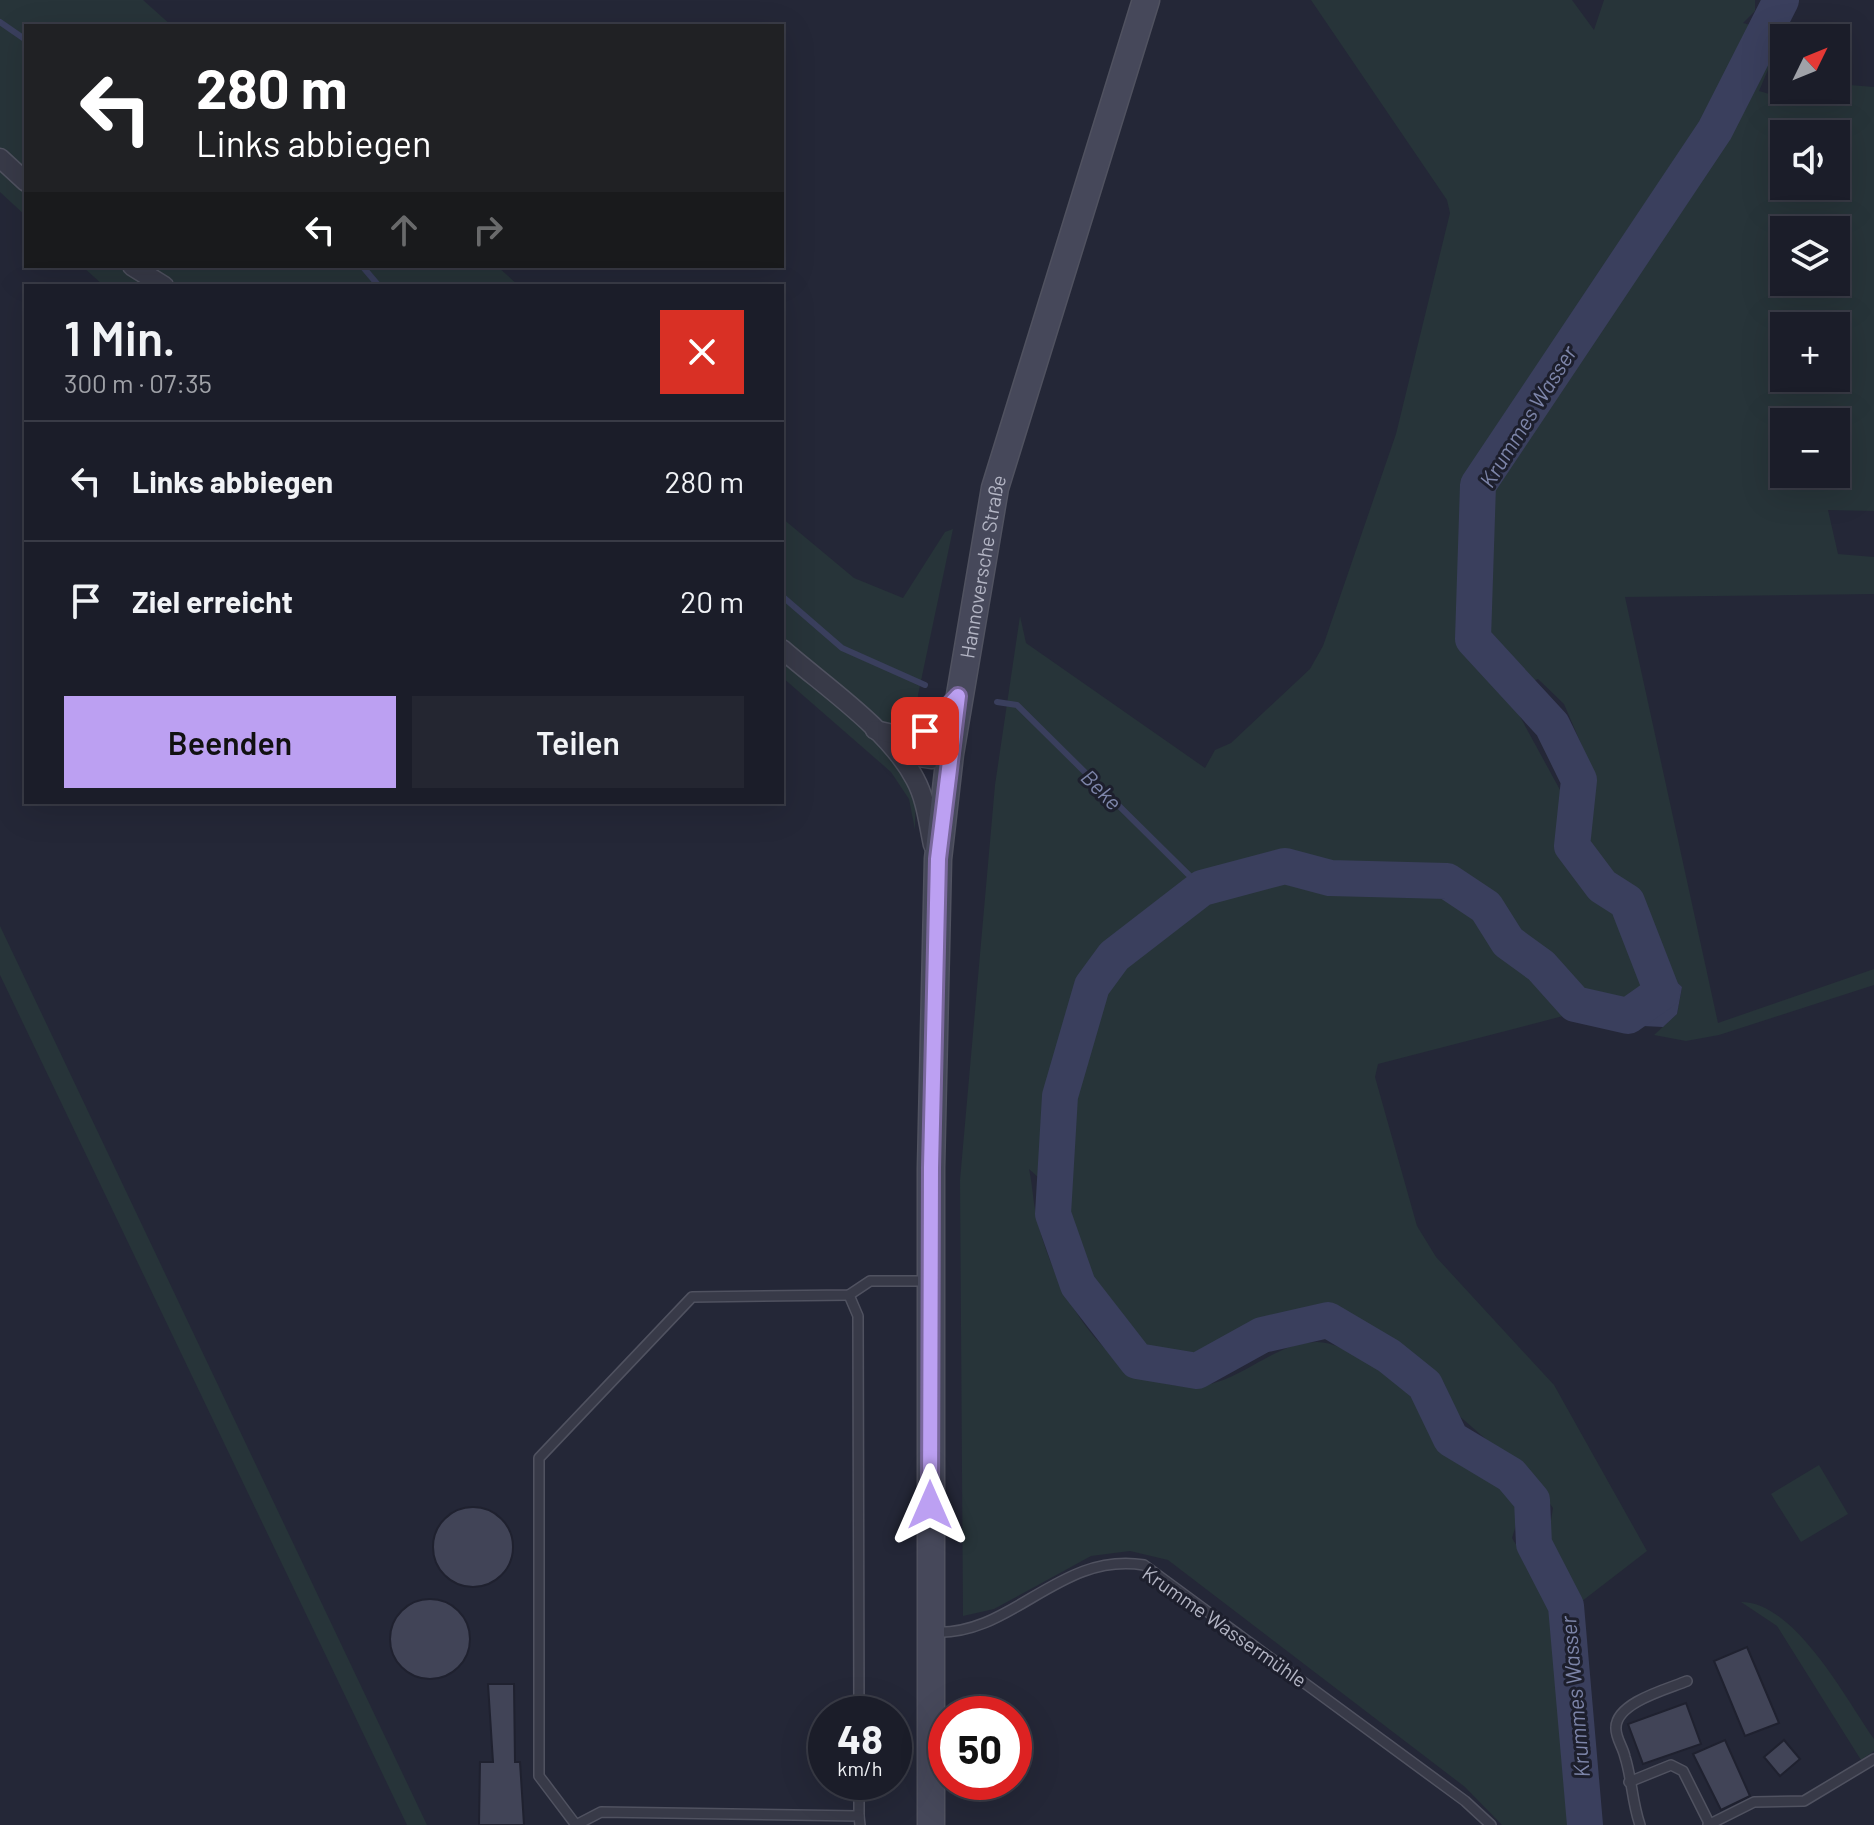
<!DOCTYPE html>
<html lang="de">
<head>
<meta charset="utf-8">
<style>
	:root { --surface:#1b1d29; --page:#242631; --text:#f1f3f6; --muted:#a0a2a8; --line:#393b46; --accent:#bca0f2 }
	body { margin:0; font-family:Barlow,sans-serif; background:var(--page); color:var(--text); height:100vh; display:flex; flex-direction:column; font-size:30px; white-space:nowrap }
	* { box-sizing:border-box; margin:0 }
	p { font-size:26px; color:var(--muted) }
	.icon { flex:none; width:44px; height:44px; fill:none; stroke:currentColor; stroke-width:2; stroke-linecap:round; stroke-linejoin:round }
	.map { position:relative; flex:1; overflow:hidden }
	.sheet { position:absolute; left:24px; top:284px; width:760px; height:520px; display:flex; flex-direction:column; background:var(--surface); border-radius:0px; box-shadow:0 8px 32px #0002,0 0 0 2px var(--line) }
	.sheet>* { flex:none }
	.hud { position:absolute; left:24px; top:24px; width:760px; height:244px; border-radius:0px; box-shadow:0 8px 32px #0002,0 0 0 2px var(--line); background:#202124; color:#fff; overflow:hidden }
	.needle { width:52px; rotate:47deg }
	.fabs { position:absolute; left:1770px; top:24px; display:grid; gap:16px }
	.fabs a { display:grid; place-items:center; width:80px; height:80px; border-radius:0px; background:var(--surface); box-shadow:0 8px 32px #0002,0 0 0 2px var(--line); font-size:40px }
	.speed { position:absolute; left:808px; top:1696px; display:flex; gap:16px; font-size:40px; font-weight:700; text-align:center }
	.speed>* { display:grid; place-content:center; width:104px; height:104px; border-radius:50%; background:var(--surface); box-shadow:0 8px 32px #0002,0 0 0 2px var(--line); line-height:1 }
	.speed small { font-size:20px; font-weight:400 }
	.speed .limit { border:12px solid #d22; background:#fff; color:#111 }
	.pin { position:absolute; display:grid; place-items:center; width:68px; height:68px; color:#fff; margin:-34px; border-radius:16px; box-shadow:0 4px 12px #0006 }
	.me { position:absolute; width:88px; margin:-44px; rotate:0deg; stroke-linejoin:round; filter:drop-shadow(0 0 6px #0008) }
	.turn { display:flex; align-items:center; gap:28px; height:168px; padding:0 40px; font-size:36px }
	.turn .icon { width:104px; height:104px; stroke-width:2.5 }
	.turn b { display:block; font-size:56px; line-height:68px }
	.lanes { display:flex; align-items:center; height:76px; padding:0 40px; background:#0003; justify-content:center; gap:40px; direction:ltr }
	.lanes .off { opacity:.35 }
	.round { display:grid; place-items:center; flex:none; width:84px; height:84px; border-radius:0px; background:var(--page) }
	.summary { display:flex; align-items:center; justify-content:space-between; height:136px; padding:0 40px }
	h1 { font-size:48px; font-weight:600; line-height:60px }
	.cta { display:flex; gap:16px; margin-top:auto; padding:16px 40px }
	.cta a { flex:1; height:92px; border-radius:0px; background:var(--accent); color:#111; font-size:32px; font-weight:600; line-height:92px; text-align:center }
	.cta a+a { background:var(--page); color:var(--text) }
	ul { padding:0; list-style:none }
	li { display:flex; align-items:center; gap:24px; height:120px; padding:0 40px; border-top:2px solid var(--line) }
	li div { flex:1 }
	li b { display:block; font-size:30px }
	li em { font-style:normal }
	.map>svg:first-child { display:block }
</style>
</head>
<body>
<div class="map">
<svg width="1874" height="1825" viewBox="0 0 1874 1825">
	<rect width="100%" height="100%" fill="#242737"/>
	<g fill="#273439" fill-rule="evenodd">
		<path d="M0,0H143L172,26H26V216L0,192Z"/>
		<path d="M1311,0H1572L1594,30L1604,0H1755V11L1743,23L1783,34L1759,91L1811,106L1836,90L1838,84L1874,87V511L1828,510L1838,554L1874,557V594L1625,597L1718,1023L1874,969V985L1719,1035L1686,1041L1654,1035L1677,1014L1682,987L1663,969L1638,891L1602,866L1586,831L1594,774L1564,704L1538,679L1506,691L1565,799L1560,840L1584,888L1621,911L1643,976L1637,1002L1621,1001L1378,1064L1375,1077L1417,1226L1436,1257L1554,1385L1647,1551L1577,1605L1547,1545L1553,1508L1535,1482L1457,1414L1443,1381L1353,1317L1328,1311L1260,1324L1197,1357L1146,1351L1092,1286L1065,1228L1060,1197L1029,1169C1033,1187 1033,1205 1038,1223C1056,1295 1111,1393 1198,1386C1242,1382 1273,1343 1316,1342C1344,1341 1396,1378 1413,1399C1421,1408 1423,1421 1431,1431C1445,1450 1473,1455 1490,1471C1502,1482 1511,1497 1521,1509L1512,1538L1555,1609L1561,1744L1575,1825H1502L1465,1787L1168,1560L1130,1551L1091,1556L994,1609L963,1616L960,1180L995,785L1020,616L1026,643L1205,768L1215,750L1231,743L1310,669L1323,646L1396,434L1450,213L1447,200ZM1784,134H1836V186H1784ZM1784,230H1836V282H1784ZM1784,326H1836V378H1784ZM1784,422H1836V474H1784Z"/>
		<path d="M82,266H497L519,286H104Z"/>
		<path d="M782,518L854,578L903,598L945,532L953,529L918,695L915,830L909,799L891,772L782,677Z"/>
		<path d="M0,926L427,1825H407L0,975Z"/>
		<path d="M1819,1465L1848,1514L1801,1542L1771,1494Z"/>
		<path d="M1741,1602C1795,1602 1845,1698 1874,1739V1751L1861,1760L1777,1626Z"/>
	</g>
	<path fill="#3a3f5d" d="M1655,951L1663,969L1682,987L1677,1014L1663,1027L1643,1026L1621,1001L1637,1002L1643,976L1638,957Z"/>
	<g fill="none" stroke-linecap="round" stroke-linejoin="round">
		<g stroke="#3a3f5d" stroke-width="6">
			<path d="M0,22L26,40"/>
			<path d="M362,266L379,286"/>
			<path d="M782,596L842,648L925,685"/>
			<path d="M997,702L1017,705L1202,888"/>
		</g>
		<path stroke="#3a3f5d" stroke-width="36" d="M1585,1825L1566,1606L1534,1544L1532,1500L1511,1475L1451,1439L1425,1385L1389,1356L1328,1320L1262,1335L1197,1371L1137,1361L1078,1285L1053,1214L1060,1096L1092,986L1114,956L1202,888L1285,866L1330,878L1447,881L1486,907L1508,942L1541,966L1575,1004L1628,1016L1662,992L1627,902L1602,886L1572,846L1579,780L1552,725L1473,639L1478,485L1715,130L1781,0"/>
	</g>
	<g fill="#414457" stroke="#1f212f" stroke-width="2">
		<circle cx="473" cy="1547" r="40"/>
		<circle cx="430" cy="1639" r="40"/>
		<path d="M1747,1647L1779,1723L1745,1736L1714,1661Z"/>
		<path d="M488,1684H514L515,1762H520L524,1825H479L480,1762H493Z"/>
		<path d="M1686,1703L1701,1744L1643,1764L1628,1724Z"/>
		<path d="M1725,1740L1750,1796L1721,1810L1693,1754Z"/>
		<path d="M1784,1740L1800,1759L1780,1776L1764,1757Z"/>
	</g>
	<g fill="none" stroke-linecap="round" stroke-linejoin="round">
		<defs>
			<g id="service">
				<path d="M849,1295L858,1316L859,1714"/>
				<path d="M933,1632C1012,1637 1059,1551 1144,1565L1465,1801L1491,1825"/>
				<path d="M859,1782V1816"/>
				<path d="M1629,1782L1671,1765L1683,1771L1709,1823"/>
				<path d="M576,1825L539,1776V1458L692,1297L849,1295L870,1281H927"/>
				<path d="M576,1825L601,1812L859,1816L860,1825"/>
				<path d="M1640,1825C1632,1802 1632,1779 1625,1757C1623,1747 1615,1737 1616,1727C1617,1702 1668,1689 1687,1681"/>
				<path d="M1708,1825L1754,1802L1804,1801L1874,1759"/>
			</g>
			<g id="minor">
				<path d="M0,158L26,182"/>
				<path d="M132,266L164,286"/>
				<path d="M782,649C824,686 889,729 915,779C926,799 928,822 933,845"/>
				<path d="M875,730L933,743L950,754"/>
				<path d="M906,735C932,730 941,717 957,697"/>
				<path d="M899,754L931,759L950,754"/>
			</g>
			<g id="secondary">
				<path id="s1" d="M931,1825V1168L938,859L950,754L995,488L1146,0"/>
			</g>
		</defs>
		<use href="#service" stroke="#505260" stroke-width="12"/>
		<use href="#minor" stroke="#505260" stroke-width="21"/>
		<use href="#secondary" stroke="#505260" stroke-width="29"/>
		<use href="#service" stroke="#383a48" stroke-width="9"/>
		<use href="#minor" stroke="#383a48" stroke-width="18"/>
		<use href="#secondary" stroke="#46485a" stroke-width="26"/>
	</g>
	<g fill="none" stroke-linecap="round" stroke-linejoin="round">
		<defs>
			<path id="route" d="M925,731L958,696L938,859L931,1168L930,1505"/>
		</defs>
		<use href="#route" stroke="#7a689d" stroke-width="20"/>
		<use href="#route" stroke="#bca0f2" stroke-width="14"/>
	</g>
	<g text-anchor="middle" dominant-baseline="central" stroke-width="6" stroke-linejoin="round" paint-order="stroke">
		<g font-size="20" fill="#b3b5c4" stroke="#1d1f2d">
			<text stroke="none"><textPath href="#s1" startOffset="1262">Hannoversche Straße</textPath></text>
			<text transform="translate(1225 1626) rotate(35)">Krumme Wassermühle</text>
		</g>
		<g font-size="22" font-style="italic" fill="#7d85a9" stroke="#1d1f2d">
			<text transform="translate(1527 416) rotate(-58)">Krummes Wasser</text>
			<text transform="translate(1102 789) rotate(45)">Beke</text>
			<text transform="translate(1574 1697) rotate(-95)">Krummes Wasser</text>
		</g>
	</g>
</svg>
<div class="fabs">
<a><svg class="needle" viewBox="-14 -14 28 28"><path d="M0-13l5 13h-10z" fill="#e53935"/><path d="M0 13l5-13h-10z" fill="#a0a2a8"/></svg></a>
<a><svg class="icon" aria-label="sound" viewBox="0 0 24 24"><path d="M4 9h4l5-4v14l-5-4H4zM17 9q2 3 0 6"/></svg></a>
<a><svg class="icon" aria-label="layers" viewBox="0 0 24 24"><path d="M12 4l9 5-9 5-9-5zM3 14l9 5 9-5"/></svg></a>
<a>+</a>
<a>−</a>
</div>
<div class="speed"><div>48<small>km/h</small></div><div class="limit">50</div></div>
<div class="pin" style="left:925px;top:731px;background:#d93025"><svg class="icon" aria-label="arrive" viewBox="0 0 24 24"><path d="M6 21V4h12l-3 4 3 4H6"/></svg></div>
<svg class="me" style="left:930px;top:1505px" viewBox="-20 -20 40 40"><path d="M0-17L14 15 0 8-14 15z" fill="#bca0f2" stroke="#fff" stroke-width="4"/></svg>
<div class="hud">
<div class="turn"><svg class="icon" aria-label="left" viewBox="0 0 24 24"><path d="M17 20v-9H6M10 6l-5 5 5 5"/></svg><div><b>280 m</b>Links abbiegen</div></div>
<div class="lanes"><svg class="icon" aria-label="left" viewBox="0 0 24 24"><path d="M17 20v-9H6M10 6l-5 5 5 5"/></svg><svg class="icon off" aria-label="ahead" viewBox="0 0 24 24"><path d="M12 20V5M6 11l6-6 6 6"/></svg><svg class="icon off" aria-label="right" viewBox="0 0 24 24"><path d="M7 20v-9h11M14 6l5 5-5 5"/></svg></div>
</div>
<section class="sheet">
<div class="summary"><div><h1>1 Min.</h1><p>300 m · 07:35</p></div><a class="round" style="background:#d93025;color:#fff"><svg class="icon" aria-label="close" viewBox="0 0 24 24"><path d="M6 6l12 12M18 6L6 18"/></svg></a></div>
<ul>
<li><svg class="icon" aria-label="left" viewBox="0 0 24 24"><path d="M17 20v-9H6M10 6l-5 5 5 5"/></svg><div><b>Links abbiegen</b></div><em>280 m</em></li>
<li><svg class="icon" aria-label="arrive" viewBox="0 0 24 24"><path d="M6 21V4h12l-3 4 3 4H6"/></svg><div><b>Ziel erreicht</b></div><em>20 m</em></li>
</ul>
<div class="cta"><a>Beenden</a><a>Teilen</a></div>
</section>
</div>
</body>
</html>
